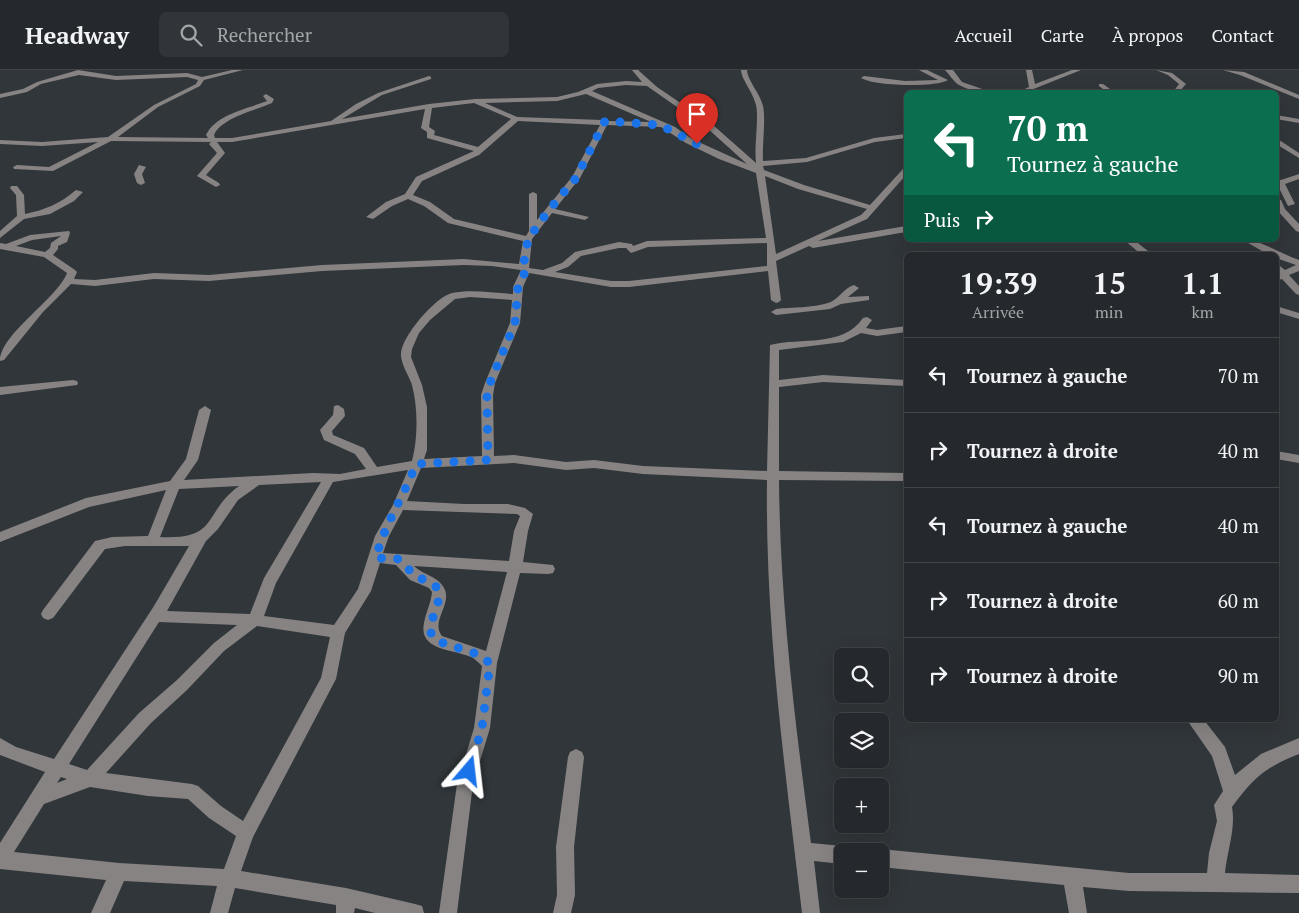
<!DOCTYPE html>
<html lang="fr">
<head>
<meta charset="utf-8">
<style>
	:root { --surface:#25282c; --page:#313438; --text:#f1f3f6; --muted:#a3a6a9; --line:#424448 }
	body { margin:0; font-family:"PT Serif",serif; background:var(--page); color:var(--text); height:100vh; display:flex; flex-direction:column; font-size:19px; white-space:nowrap }
	* { box-sizing:border-box; margin:0 }
	p { font-size:16px; color:var(--muted) }
	.icon { flex:none; width:28px; height:28px; fill:none; stroke:currentColor; stroke-width:2; stroke-linecap:round; stroke-linejoin:round }
	.map { position:relative; flex:1; overflow:hidden }
	.drawer { position:absolute; left:904px; top:182px; width:375px; height:470px; display:flex; flex-direction:column; background:var(--surface); border-radius:8px; box-shadow:0 5px 20px #0002,0 0 0 1px var(--line) }
	.drawer>* { flex:none }
	.hud { position:absolute; left:904px; top:20px; width:375px; height:152px; border-radius:8px; box-shadow:0 5px 20px #0002,0 0 0 1px var(--line); background:#0b6e4f; color:#fff; overflow:hidden }
	.buttons { position:absolute; left:834px; top:578px; display:grid; gap:10px }
	.buttons a { display:grid; place-items:center; width:55px; height:55px; border-radius:8px; background:var(--surface); box-shadow:0 5px 20px #0002,0 0 0 1px var(--line); font-size:25px }
	.pin { position:absolute; display:grid; place-items:center; width:42px; height:42px; color:#fff; margin:-51px -21px; border-radius:50% 50% 50% 0; rotate:-45deg; box-shadow:0 0 5px #0007 }
	.pin .icon { rotate:45deg }
	.me { position:absolute; width:55px; margin:-28px; rotate:17deg; stroke-linejoin:round; filter:drop-shadow(0 0 4px #0008) }
	.turn { display:flex; align-items:center; gap:18px; height:105px; padding:0 20px; font-size:22px }
	.turn .icon { width:65px; height:65px; stroke-width:2.5 }
	.turn b { display:block; font-size:35px; line-height:42px }
	.then { display:flex; align-items:center; height:48px; padding:0 20px; background:#0003; gap:10px; font-size:19px }
	.eta { display:flex; justify-content:space-evenly; align-items:center; height:85px; text-align:center }
	.eta b { font-size:30px; font-weight:600; line-height:35px }
	ul { padding:0; list-style:none }
	li { display:flex; align-items:center; gap:15px; height:75px; padding:0 20px; border-top:1px solid var(--line) }
	li div { flex:1 }
	li b { display:block; font-size:19px }
	li em { font-style:normal }
	header { display:flex; align-items:center; gap:30px; box-sizing:border-box; height:70px; padding:0 25px; background:var(--surface); border-bottom:1px solid var(--line) }
	header strong { font-size:24px }
	nav { display:flex; gap:28px; margin-inline-start:auto; font-size:18px }
	.search { width:350px; height:45px; background:var(--page); display:flex; align-items:center; gap:12px; box-sizing:border-box; padding:0 18px; border-radius:8px; color:var(--muted); font-size:19px }
	.map>svg:first-child { display:block }
</style>
</head>
<body>
<header>
<strong>Headway</strong>
<div class="search"><svg class="icon" aria-label="search" viewBox="0 0 24 24"><circle cx="10" cy="10" r="6"/><path d="M15 15l6 6"/></svg>Rechercher</div>
<nav><a>Accueil</a><a>Carte</a><a>À propos</a><a>Contact</a></nav>
</header>
<div class="map">
<svg width="1299" height="843" viewBox="0 0 1299 843">
	<rect width="100%" height="100%" fill="#31363a"/>
	<g fill="none" stroke-linecap="round" stroke-linejoin="round">
		<g fill="#878383" fill-rule="evenodd">
			<path d="M78,0L116,6L187,3L202,7L232,0H243L204,10L200,16L158,37L118,67L208,68L206,65C216,44 247,39 267,31L263,26L266,24L274,29L272,33C256,40 221,48 214,65L215,68H232L331,51L356,34L378,23L429,6L431,7V9L382,25L342,49L429,34L475,29L557,27L578,22L597,14L626,11L642,12L632,0H638L657,17L713,55L756,93C754,77 759,48 756,35C753,22 741,9 741,0H747C747,10 760,23 763,36C766,50 762,74 763,91L806,88L874,68L906,64V68L875,72L807,92L763,96L764,100L804,115L870,135L903,99H906V105L867,149L818,171L906,156V162L813,178L809,176L776,191L781,230L779,232L776,233L771,230L768,201L629,217H611L529,203L523,217L520,253L495,313L493,325L494,386L514,385L566,392L594,390L643,396L767,401L770,275C802,267 842,278 863,248L867,247L872,250L866,258L877,260L906,256V262L877,266L861,263L843,272L779,280V310L823,305L906,310V316L823,312L779,317V401L906,403V411L779,410C780,532 795,652 811,773L842,776L849,781H842V794L814,791L820,843H802C785,699 765,555 767,410L643,404L594,398L566,400L514,393L421,398L407,431L464,434H508L525,438L533,444L528,461L523,492L553,495L555,499L553,503L548,504L520,503L497,593L490,658L473,714L457,843H439L457,714L474,658L482,596C479,593 476,590 473,588C456,579 418,582 424,553C426,542 431,533 432,522L429,518L410,510L396,495L380,493L371,521L345,563L336,609L253,767L241,801L346,818L415,834L422,836L424,843H375L355,838L354,843H336V835L235,818L228,843H210L217,816L124,811L110,843H91L106,810L0,799V773L45,702L0,685V668L16,677L54,689L154,536L189,476H125L105,479L53,548L48,550L43,548L41,544L43,540L95,471L112,467L148,466L166,420L89,437L0,472V462L86,428L170,411L186,389L199,340L205,336L211,340L198,390L184,410L313,403L340,404L366,399L355,384L324,370L320,360L333,345L334,336L338,335L344,339L345,346L332,361L333,365L364,378L377,397L412,391C418,368 418,338 412,315C409,306 402,296 401,286C399,269 435,227 452,223C471,219 493,223 513,224V217L521,200L492,196L464,195L322,201L209,211L154,209L95,216L71,214L43,242L4,290L0,291C0,264 57,229 67,203L44,187L0,179V173L6,174L30,165L69,161L70,163L67,172L58,176V179L53,185L75,200L77,202L74,209L95,210L154,203L209,205L322,195L464,189L519,194L523,171L448,153L424,136L408,129L392,136L373,149L366,147L386,132L405,124L416,107L474,81L427,68V62L421,58L425,39L232,72H217L225,83L206,105L219,113L220,115L216,117L197,106L217,83L209,74L211,72L111,71L53,101L14,99L13,97L17,95L49,97L98,72L42,76L0,74V70L42,72L108,67L154,35L196,14L198,10L187,7L116,10L79,5L41,14L27,22L0,28V24L23,19L37,12ZM626,15L647,16L707,58L747,94L692,69L675,57L592,21L598,18ZM586,24L651,52L608,51L605,49L602,50L517,47L485,33L557,31ZM474,33L511,49L478,77L434,65L435,61L429,57L432,38ZM518,51L600,55L572,107L537,150V124L533,122L529,124V161L526,166L454,149L430,132L413,125L422,111L479,85ZM607,55L661,57L686,73L719,89L756,103L766,168L647,171L633,176L632,174L619,172L575,182L562,193L543,200L529,198L532,169L552,143L585,150L589,147L555,139L580,108ZM765,106L798,119L867,139L861,145L776,184ZM61,166L51,173L50,178L45,182L16,176L32,170ZM767,173V196L629,211H611L555,202L568,197L581,186L619,178H626L631,183L648,177ZM470,227L512,230L510,253L485,313L481,325L482,386L424,389L427,380V337L422,315L411,287L412,279L419,263L430,250L455,229ZM408,400L393,435L375,466L358,519L334,555L264,546L276,513L333,412ZM321,412L264,508L250,544L167,541L206,471L218,459L238,430L259,415ZM239,416C202,443 220,470 160,467L179,419ZM403,440L517,444L520,446L514,461L509,491L383,483L389,466ZM414,496L507,502L486,581L442,566C430,551 453,534 444,518C438,506 423,505 414,496ZM159,552L237,555L214,573L177,610L139,643L87,700L69,694ZM257,556L330,567L321,608L243,751L221,736L198,716L192,714L106,703L151,653L187,620L224,581ZM61,707L67,709L57,713ZM90,717L148,726L188,729L209,748L236,766L224,799L119,793L14,782L44,734Z"/>
			<path d="M919,0H927L948,10C935,18 874,16 861,8L864,6L905,11L938,10Z"/>
			<path d="M945,0H953L962,12L991,22C982,23 968,20 959,15C954,12 949,4 945,0Z"/>
			<path d="M1026,0H1032L1035,14L1072,0H1081L1026,22H1018L1029,17Z"/>
			<path d="M1156,0L1172,3L1186,14L1179,22H1173L1179,14L1168,5Z"/>
			<path d="M1223,0L1244,2L1299,25V29L1240,5Z"/>
			<path d="M1099,14H1103L1114,22H1107L1099,16Z"/>
			<path d="M1276,45L1299,49V53L1276,49Z"/>
			<path d="M1276,68L1299,83V88L1276,74Z"/>
			<path d="M139,95L146,97L142,104L145,113L141,115L137,113L134,104Z"/>
			<path d="M1299,104V109L1285,114L1295,134L1288,136L1278,116H1276V108L1281,110Z"/>
			<path d="M11,116H17L24,125L25,144C45,140 61,133 76,120L83,122L74,131L50,144L24,149L0,168V161L17,146L16,125L10,118Z"/>
			<path d="M1276,130H1281L1285,139L1299,154V162L1296,161L1277,140Z"/>
			<path d="M1124,170H1134L1153,185H1142Z"/>
			<path d="M1243,170C1262,170 1281,184 1299,190V201L1289,205L1299,216V225L1296,224L1282,209L1276,211V193L1285,200L1296,195L1276,188V185H1269Z"/>
			<path d="M854,215L859,218L848,227L869,226V230L841,234L830,239L776,245L771,242L776,239C792,237 813,238 828,233C839,230 843,218 854,215Z"/>
			<path d="M1276,236L1299,243V249L1276,242Z"/>
			<path d="M73,310L77,311L78,313L77,315L0,325V317Z"/>
			<path d="M1276,381L1299,385V393L1276,389Z"/>
			<path d="M1187,650H1204L1225,677L1235,705L1261,684L1299,668V684C1264,698 1254,707 1232,737C1236,759 1227,781 1225,803L1299,805V823L1129,821L1083,817L1087,843H1069L1064,815L880,797V781H875L880,779L1129,803H1207L1209,783L1217,751L1214,735L1223,721L1212,686Z"/>
			<path d="M576,679L582,682L584,687L574,777L575,825L571,843H553L557,825L556,777L568,687L570,682Z"/>
		</g>
	</g>
	<g fill="none" stroke-linecap="round" stroke-linejoin="round">
		<path stroke="#1a73e8" stroke-width="9" stroke-dasharray="0 16.2" d="M469,701L482,658L490,593L477,584L437,571L431,563V553L438,533L439,521L434,514L415,506L399,489L376,488C384,455 404,426 416,394L488,390L487,325L490,313L515,253L518,217L526,200L523,198L528,169L549,140L576,108L605,51L660,55L697,74"/>
	</g>
</svg>
<div class="buttons">
<a><svg class="icon" aria-label="search" viewBox="0 0 24 24"><circle cx="10" cy="10" r="6"/><path d="M15 15l6 6"/></svg></a>
<a><svg class="icon" aria-label="layers" viewBox="0 0 24 24"><path d="M12 4l9 5-9 5-9-5zM3 14l9 5 9-5"/></svg></a>
<a>+</a>
<a>−</a>
</div>
<div class="pin" style="left:697px;top:74px;background:#d93025"><svg class="icon" aria-label="arrive" viewBox="0 0 24 24"><path d="M6 21V4h12l-3 4 3 4H6"/></svg></div>
<svg class="me" style="left:469px;top:701px" viewBox="-20 -20 40 40"><path d="M0-17L14 15 0 8-14 15z" fill="#1a73e8" stroke="#fff" stroke-width="4"/></svg>
<div class="hud">
<div class="turn"><svg class="icon" aria-label="left" viewBox="0 0 24 24"><path d="M17 20v-9H6M10 6l-5 5 5 5"/></svg><div><b>70 m</b>Tournez à gauche</div></div>
<div class="then">Puis<svg class="icon" aria-label="right" viewBox="0 0 24 24"><path d="M7 20v-9h11M14 6l5 5-5 5"/></svg></div>
</div>
<section class="drawer">
<div class="eta">
<div><b>19:39</b><p>Arrivée</p></div>
<div><b>15</b><p>min</p></div>
<div><b>1.1</b><p>km</p></div>
</div>
<ul>
<li><svg class="icon" aria-label="left" viewBox="0 0 24 24"><path d="M17 20v-9H6M10 6l-5 5 5 5"/></svg><div><b>Tournez à gauche</b></div><em>70 m</em></li>
<li><svg class="icon" aria-label="right" viewBox="0 0 24 24"><path d="M7 20v-9h11M14 6l5 5-5 5"/></svg><div><b>Tournez à droite</b></div><em>40 m</em></li>
<li><svg class="icon" aria-label="left" viewBox="0 0 24 24"><path d="M17 20v-9H6M10 6l-5 5 5 5"/></svg><div><b>Tournez à gauche</b></div><em>40 m</em></li>
<li><svg class="icon" aria-label="right" viewBox="0 0 24 24"><path d="M7 20v-9h11M14 6l5 5-5 5"/></svg><div><b>Tournez à droite</b></div><em>60 m</em></li>
<li><svg class="icon" aria-label="right" viewBox="0 0 24 24"><path d="M7 20v-9h11M14 6l5 5-5 5"/></svg><div><b>Tournez à droite</b></div><em>90 m</em></li>
</ul>
</section>
</div>
</body>
</html>
